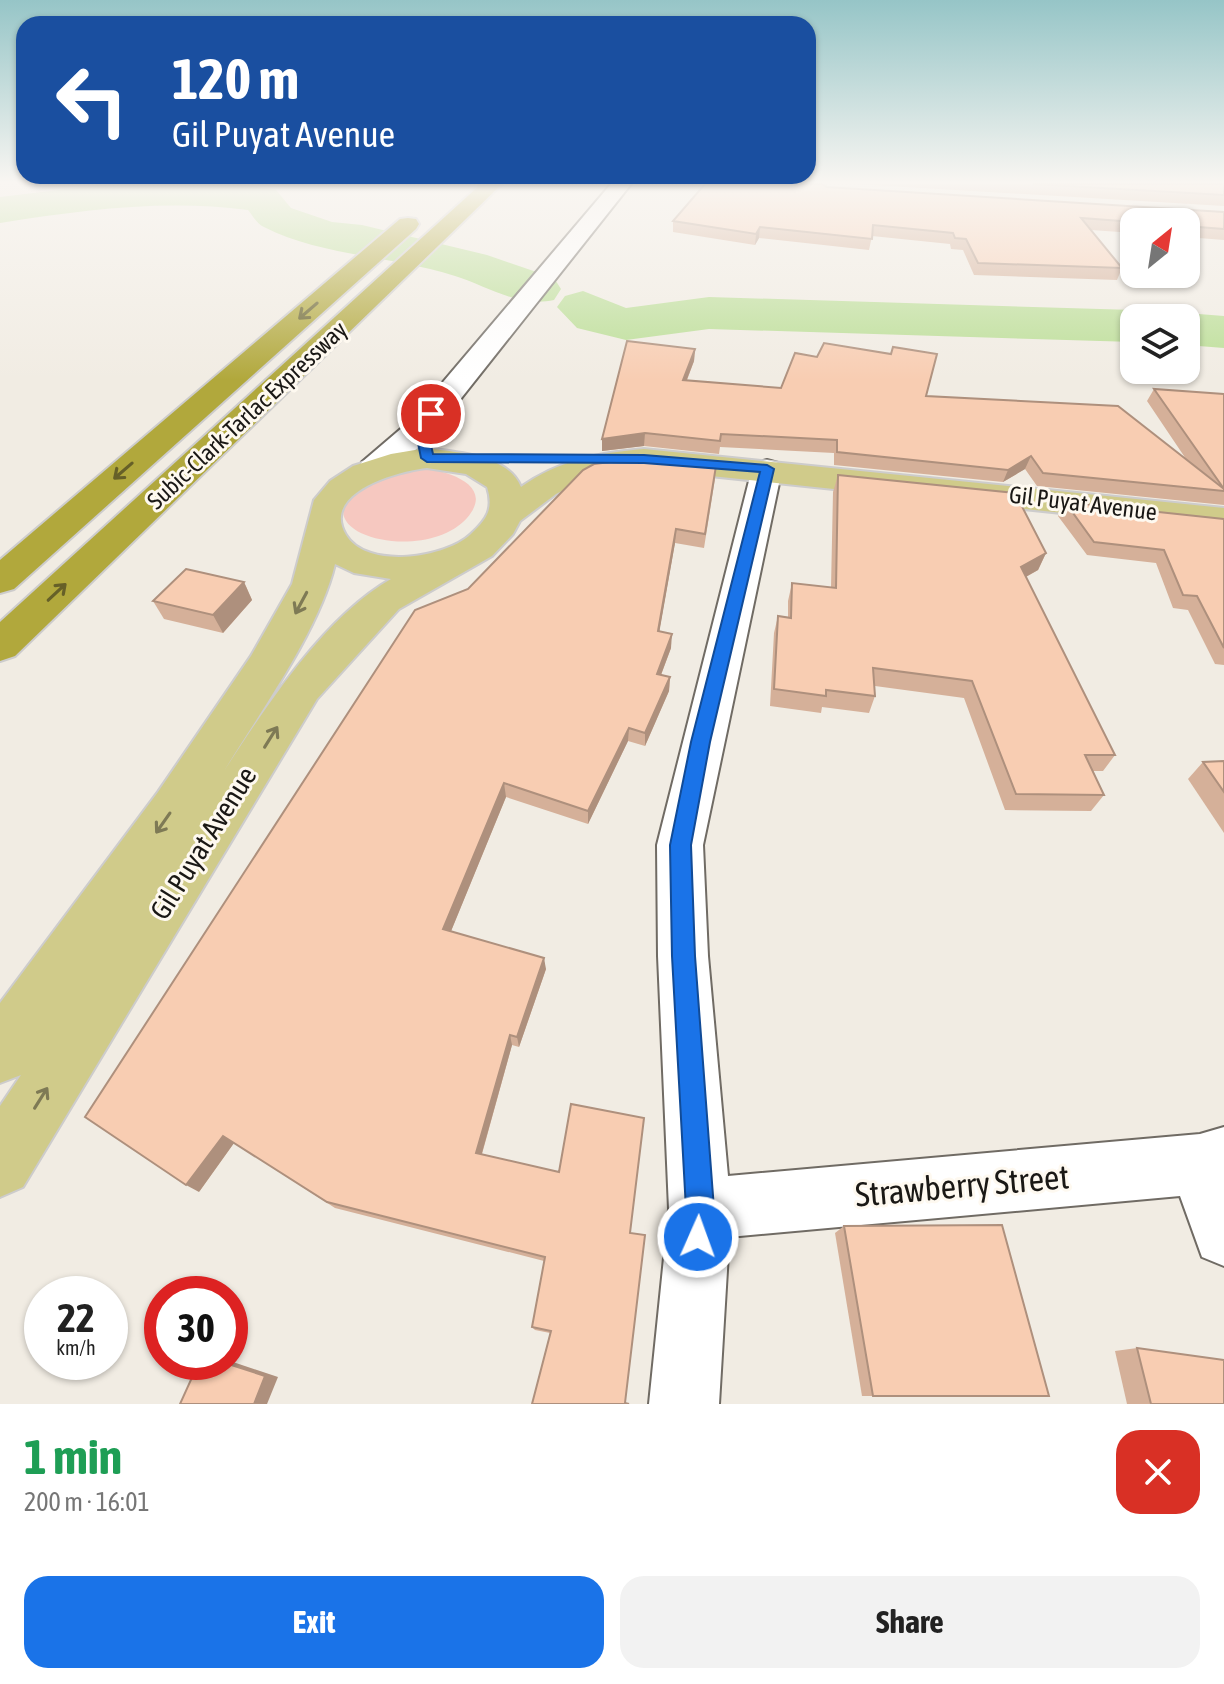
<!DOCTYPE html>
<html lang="en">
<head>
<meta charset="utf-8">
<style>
	:root { --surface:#fff; --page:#f2f2f2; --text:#222; --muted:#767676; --accent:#1a73e8 }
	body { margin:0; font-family:"Asap Condensed",sans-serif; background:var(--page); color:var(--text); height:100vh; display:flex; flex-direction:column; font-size:30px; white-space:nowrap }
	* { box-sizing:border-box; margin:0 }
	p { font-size:26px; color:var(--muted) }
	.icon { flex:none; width:44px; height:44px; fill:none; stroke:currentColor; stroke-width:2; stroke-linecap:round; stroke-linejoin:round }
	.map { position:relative; height:1404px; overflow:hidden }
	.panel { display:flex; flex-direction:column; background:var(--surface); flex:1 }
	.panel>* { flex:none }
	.hud { position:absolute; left:16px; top:16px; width:800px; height:168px; border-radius:24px; box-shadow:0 2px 6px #0004; background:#1a4fa0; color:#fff; overflow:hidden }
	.needle { width:52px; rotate:30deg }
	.controls { position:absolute; left:1120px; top:208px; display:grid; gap:16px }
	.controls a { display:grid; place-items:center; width:80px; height:80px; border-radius:16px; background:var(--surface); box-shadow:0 2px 6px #0004; font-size:40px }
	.speed { position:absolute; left:24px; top:1276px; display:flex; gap:16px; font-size:40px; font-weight:700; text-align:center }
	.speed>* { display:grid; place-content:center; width:104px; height:104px; border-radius:50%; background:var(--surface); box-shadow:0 2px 6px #0004; line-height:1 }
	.speed small { font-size:20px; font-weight:400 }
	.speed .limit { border:12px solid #d22; background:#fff; color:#111 }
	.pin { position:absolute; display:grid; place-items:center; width:68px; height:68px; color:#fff; margin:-34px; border:4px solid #fff; border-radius:50%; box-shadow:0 2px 8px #0007 }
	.me { position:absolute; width:88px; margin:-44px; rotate:2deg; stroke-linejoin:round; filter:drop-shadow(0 0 6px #0008) }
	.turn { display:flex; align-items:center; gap:28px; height:168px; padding:0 24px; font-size:36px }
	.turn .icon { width:104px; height:104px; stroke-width:2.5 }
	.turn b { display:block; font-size:56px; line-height:68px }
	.round { display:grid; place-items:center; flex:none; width:84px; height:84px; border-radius:24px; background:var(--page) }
	.summary { display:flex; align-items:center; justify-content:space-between; height:136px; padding:0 24px }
	h1 { font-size:48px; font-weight:700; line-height:60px; color:#1e9e55 }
	.action { display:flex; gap:16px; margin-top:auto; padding:16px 24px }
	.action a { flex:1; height:92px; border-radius:24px; background:var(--accent); color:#fff; font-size:32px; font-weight:700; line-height:92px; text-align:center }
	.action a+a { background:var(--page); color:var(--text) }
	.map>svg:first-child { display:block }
</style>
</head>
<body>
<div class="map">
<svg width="1224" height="1404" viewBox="0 0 1224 1404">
	<rect width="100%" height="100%" fill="#f1ece3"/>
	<path fill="#f6c8c0" d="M412,467C436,468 499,481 467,518C426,564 305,536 355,490C367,478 396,473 412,467Z"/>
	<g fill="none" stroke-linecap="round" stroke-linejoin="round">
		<g fill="#bbde96" fill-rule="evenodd">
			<path d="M239,184L276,190L291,208L332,222L362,225L487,255L554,278L561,289L554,300C519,308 487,286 455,276C393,256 321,256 264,227C257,224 253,216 248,210C165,199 82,210 0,223V197L109,184Z"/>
			<path d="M583,291L626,308L709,297L1134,310L1155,318H1134V342L709,329L626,340L577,328L557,307L565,296Z"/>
			<path d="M1186,313L1224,316V348L1186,345V318H1167Z"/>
		</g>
		<defs>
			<path id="street" d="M767,460L778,463L782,469L703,845L708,956L728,1176L1200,1134L1224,1127V1266L1202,1257L1180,1196L729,1237L719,1404H649L669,1209L658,956L657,845L752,469L756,463Z"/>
			<path id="secondary" d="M611,184H631L432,435L386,476L374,479L362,476L358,469L362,462L410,421Z"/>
			<path id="primary" d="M427,448C458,453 507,454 521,487C559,460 598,453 644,449L1224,508V530L644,469L593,475L556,494L520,521L513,534L492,556L399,609L317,699L23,1187L0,1197V1106L21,1075L0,1083V1003L158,792L251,656L292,584L314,500L330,481L353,466L391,454ZM427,468L466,474L487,487C494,509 487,519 471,534C446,558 367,570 346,535C320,492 399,471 427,468ZM335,564L354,573L391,579C323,618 266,707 224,771C260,712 319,631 335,564Z"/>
			<g id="highway">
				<path d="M481,184H502L15,656L0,661V622Z"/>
				<path d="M408,218L416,219L419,224L416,229L14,589L0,593V560L400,219Z"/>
			</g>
		</defs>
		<use href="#street" stroke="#706b64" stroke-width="4"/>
		<use href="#secondary" stroke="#706b64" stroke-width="4"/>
		<use href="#primary" stroke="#cdcccc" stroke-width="4"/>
		<use href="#highway" stroke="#cdcccc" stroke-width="4"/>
		<use href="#street" fill="#fff" fill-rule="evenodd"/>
		<use href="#secondary" fill="#fff" fill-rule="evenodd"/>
		<use href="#primary" fill="#d0cb8a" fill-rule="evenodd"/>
		<use href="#highway" fill="#b1a83c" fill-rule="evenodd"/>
	</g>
	<g fill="#d5b099">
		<path d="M856,184H1224V206Z"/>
		<path d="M827,187L1224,212V240L1186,237V222H1134V233L1091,230L1122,268L1117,280L974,275L963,250L951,249L950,244L872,236L869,250L759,238L755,245L673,232V221Z"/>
		<path d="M695,349L694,361L687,380L781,388L926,396L1186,459L1147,401L1154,389L1224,394V505L1037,486L1025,469L1003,482L834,465V453L720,447L719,454L644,446L602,451V439Z"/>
		<path d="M838,475L1046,553L1038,570L1026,577L1115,755L1103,771H1093L1104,795L1091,811L1005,810L964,698L875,686V696L869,713L822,707L821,713L770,706L774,633L778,616L788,617V601L792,583L831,588L833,492Z"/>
		<path d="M715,479L704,548L675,543L659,632L671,648L661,675L670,677L669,691L645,746L628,741L588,824L506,797L451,931L546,969L519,1047L512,1045L482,1154L559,1172L644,1118L532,1404L550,1333L535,1330L532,1327L544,1261L335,1208L234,1143L199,1192L468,589Z"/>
		<path d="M1065,502L1224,519V665L1215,664L1188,610L1173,608L1156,563L1087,555L1058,516Z"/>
		<path d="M244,582L252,600L223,633L164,619L153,601Z"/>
		<path d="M1224,761V833L1188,779L1203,762Z"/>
		<path d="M844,1226L1049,1396H862L835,1233Z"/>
		<path d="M1137,1348L1224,1404H1127L1115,1351Z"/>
	</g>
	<g fill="#ae907d">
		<path d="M760,227L759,238L755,245L756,234Z"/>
		<path d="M695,349L694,361L682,392L683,380Z"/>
		<path d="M645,433L644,446L602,451V439Z"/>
		<path d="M1031,456L1025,469L1003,482L1008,470Z"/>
		<path d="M676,529L675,543L657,645L658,631Z"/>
		<path d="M1046,553L1038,570L1013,584L1021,567Z"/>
		<path d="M244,582L252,600L223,633L213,615Z"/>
		<path d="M672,634L671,648L656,688L657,674Z"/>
		<path d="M670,677L669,691L645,746V733Z"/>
		<path d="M629,728L628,741L588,824V811Z"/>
		<path d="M504,783L506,797L447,941L443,929Z"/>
		<path d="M544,958L546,969L519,1047L517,1037Z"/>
		<path d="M510,1035L512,1045L480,1160L476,1153Z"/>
		<path d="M223,1136L234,1143L199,1192L186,1185Z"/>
		<path d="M230,1361L278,1377L267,1404H254L222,1362Z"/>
	</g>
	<g fill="#f8cdb2" stroke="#ae907d" stroke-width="2">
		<path d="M705,184H822L827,187L1224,212V229L1186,226V222H1134L1081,218L1122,268L978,263L966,239L955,238L953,233L873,225L872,239L760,227L756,234L673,221Z"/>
		<path d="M1033,184H1224V195Z"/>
		<path d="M627,341L695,349L683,380L781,388L795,353L817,357L824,343L891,354L893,347L937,354L926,396L1118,406L1224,489L1154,389L1224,394V491L1043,473L1031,456L1008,470L837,452V440L721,434L720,441L645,433L602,439Z"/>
		<path d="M644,458L716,466L705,534L676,529L658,631L672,634L657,674L670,677L645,733L629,728L588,811L504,783L443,929L544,958L517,1037L510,1035L476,1153L559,1172L571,1104L644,1118L630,1233L645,1235L625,1403L629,1404H532L551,1331L532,1327L545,1257L327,1202L223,1136L186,1185L85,1117L415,610L468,589L583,470L594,464Z"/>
		<path d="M838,475L1015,493L1046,553L1021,567L1115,755H1085L1104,795L1016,794L972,681L873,668L875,696L826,690V696L774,689L778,616L791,618L792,583L836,588Z"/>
		<path d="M1065,502L1224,519V648L1197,596L1183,595L1164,550L1094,542Z"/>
		<path d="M186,569L244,582L213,615L153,601Z"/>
		<path d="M1224,761V792L1203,762Z"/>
		<path d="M1002,1225L1049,1396H873L844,1226Z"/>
		<path d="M1137,1348L1224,1360V1404H1151Z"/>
		<path d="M199,1362H222L265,1376L254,1404H180Z"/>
	</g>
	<defs><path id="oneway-shaft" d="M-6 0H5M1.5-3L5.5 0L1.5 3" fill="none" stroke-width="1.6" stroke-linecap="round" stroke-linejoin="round" transform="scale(2)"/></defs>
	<g stroke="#666028">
		<use href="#oneway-shaft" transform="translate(308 311) rotate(139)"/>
		<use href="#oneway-shaft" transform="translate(123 471) rotate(139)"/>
		<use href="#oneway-shaft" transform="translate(57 592) rotate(-43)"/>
	</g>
	<g stroke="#7e7a55">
		<use href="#oneway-shaft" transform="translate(301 603) rotate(118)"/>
		<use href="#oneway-shaft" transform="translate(271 737) rotate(-58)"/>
		<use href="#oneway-shaft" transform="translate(163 823) rotate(125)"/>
		<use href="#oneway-shaft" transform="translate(41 1098) rotate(-58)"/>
	</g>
	<linearGradient id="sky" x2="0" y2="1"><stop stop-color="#96c5c7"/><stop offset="0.48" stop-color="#f9f6f2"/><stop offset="1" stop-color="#f9f6f2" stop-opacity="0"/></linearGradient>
	<rect width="1224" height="380" fill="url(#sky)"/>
	<path fill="#1a73e8" stroke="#114b97" stroke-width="2" d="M427,411L437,414L427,428L433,454L644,455L767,465L774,469L710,742L691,845L695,956L714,1209L708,1247L698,1252L688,1247L683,1237L686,1209L672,956L670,845L691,742L760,472L644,463L427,462L421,458L415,428Z"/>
	<g text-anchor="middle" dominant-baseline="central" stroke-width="6" stroke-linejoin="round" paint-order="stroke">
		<g font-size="24" fill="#1a1815" stroke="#fef9f0">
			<text transform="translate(247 415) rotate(-43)">Subic-Clark-Tarlac Expressway</text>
			<text transform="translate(1083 503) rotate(7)">Gil Puyat Avenue</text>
		</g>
		<g font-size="28" fill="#1a1815" stroke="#fef9f0">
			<text transform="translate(203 843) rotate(-58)">Gil Puyat Avenue</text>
		</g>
		<g font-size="34" fill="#1a1815" stroke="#fef9f0">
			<text transform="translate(962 1185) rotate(-5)">Strawberry Street</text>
		</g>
	</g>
</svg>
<div class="controls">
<a><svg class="needle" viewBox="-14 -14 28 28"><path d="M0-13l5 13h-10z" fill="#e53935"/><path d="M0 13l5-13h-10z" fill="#767676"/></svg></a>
<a><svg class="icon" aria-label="layers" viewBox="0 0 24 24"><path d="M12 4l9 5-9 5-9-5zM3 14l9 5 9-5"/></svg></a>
</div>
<div class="speed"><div>22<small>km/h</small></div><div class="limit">30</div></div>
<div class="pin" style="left:431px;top:414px;background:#d93025"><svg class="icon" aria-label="arrive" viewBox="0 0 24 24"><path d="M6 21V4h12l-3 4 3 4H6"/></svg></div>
<svg class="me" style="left:698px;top:1237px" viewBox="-20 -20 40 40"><circle r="17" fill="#1a73e8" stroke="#fff" stroke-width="3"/><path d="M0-11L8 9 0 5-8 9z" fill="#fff"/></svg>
<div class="hud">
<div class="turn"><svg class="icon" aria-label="left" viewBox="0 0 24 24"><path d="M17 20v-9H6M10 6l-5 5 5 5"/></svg><div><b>120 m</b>Gil Puyat Avenue</div></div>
</div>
</div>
<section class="panel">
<div class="summary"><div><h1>1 min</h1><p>200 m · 16:01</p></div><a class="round" style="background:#d93025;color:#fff"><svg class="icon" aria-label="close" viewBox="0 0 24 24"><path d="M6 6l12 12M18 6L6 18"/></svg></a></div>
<div class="action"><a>Exit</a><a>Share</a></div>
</section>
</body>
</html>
